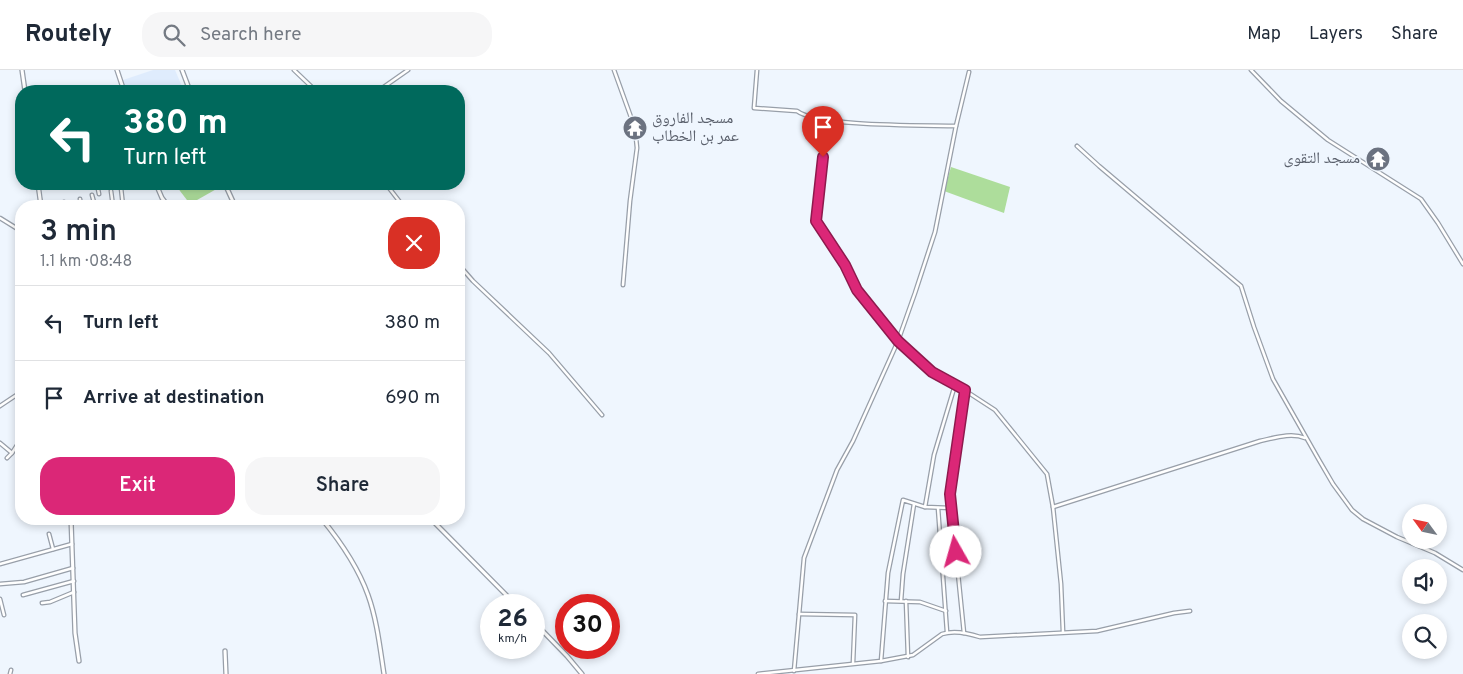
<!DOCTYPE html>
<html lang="en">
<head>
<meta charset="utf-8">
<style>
	:root { --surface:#fff; --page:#f6f6f7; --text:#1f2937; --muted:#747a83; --line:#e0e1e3; --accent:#db2777 }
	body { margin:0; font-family:Overpass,"Noto Naskh Arabic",sans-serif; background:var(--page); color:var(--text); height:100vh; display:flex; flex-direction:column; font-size:19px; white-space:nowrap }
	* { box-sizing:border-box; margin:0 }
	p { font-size:16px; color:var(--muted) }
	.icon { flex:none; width:28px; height:28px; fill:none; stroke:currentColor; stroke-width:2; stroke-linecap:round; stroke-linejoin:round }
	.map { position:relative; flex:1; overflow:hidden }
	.details { position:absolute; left:15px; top:130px; width:450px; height:325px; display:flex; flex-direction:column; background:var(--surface); border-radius:20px; box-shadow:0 2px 8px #0003 }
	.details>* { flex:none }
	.top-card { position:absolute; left:15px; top:15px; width:450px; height:105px; border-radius:20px; box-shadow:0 2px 8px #0003; background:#00695c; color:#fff; overflow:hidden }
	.needle { width:32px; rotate:303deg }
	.fabs { position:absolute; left:1402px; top:434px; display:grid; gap:10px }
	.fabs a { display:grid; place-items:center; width:45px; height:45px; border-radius:50%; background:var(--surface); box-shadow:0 2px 8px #0003; font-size:25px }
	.speed { position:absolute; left:480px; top:524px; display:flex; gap:10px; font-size:25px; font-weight:700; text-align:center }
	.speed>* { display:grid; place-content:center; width:65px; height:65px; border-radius:50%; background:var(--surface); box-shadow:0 2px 8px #0003; line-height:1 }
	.speed small { font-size:12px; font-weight:400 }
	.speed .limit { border:8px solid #d22; background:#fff; color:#111 }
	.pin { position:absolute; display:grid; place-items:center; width:42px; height:42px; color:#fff; margin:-51px -21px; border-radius:50% 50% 50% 0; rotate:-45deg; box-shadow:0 0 5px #0007 }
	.pin .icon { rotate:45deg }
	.me { position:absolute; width:55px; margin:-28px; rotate:353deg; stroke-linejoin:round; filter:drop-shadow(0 0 4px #0008) }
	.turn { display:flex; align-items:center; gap:18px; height:105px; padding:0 25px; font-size:22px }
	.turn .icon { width:65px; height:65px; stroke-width:2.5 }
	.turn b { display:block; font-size:35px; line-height:42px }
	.round { display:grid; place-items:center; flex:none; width:52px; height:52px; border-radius:20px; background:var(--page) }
	.headline { display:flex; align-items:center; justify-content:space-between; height:85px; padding:0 25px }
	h1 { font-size:30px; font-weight:600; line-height:38px }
	.cta { display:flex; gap:10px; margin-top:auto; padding:10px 25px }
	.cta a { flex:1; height:58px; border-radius:20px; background:var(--accent); color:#fff; font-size:20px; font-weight:600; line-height:58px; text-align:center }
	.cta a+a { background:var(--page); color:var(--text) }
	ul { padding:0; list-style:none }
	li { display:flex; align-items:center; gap:15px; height:75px; padding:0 25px; border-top:1px solid var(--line) }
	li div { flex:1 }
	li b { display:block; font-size:19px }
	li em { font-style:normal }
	header { display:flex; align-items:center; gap:30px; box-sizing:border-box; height:70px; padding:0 25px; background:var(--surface); border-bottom:1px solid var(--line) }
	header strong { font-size:24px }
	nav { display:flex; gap:28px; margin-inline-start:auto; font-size:18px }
	.search { width:350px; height:45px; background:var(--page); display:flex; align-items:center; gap:12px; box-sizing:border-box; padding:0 18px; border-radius:20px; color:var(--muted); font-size:19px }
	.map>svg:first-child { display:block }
</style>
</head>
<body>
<header>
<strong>Routely</strong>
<div class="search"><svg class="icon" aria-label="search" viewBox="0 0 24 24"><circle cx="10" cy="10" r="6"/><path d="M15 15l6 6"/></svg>Search here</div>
<nav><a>Map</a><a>Layers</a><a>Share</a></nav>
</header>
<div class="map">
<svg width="1463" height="604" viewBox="0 0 1463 604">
	<rect width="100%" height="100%" fill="#eff6fe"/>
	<path fill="#dfecfd" d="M153,0H175L184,21H127L123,10Z"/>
	<g fill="#addd9b">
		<path d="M951,97L1010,117L1004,143L944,121Z"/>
		<path d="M181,114H219L220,117L190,134L177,117Z"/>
	</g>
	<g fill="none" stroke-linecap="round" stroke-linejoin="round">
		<defs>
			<g id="minor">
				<path d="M294,0L316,21"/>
				<path d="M614,0L632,50L636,68L637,78L630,131L623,215"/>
				<path d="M757,0L754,38L797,41C818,57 926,55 956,56"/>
				<path d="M1251,0L1281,31L1328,70L1421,129L1438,153L1463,194"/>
				<path d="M378,21L408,0"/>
				<path d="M828,50L819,114L816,151L845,195L857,220L898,271L932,301L955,314L995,340L1047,404L1053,437L1061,514L1063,562"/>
				<path d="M1077,76L1099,96L1241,216L1254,257L1273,309L1319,390L1333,414L1352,440L1363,449L1397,467L1435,483L1463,500"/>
				<path d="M97,114L99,124"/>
				<path d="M386,114L403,136"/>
				<path d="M226,117L231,114"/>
				<path d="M121,118L123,136"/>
				<path d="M111,121L113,136"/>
				<path d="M92,125L95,136"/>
				<path d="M80,129L81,136"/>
				<path d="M64,132V136"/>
				<path d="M0,148L21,161"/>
				<path d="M459,195L473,211L549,283L602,345"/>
				<path d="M0,336L21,322"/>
				<path d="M0,373L12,383L7,388"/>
				<path d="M12,383L21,369"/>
				<path d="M925,437L934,385L955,315"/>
				<path d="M1053,437L1260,371C1274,368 1291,362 1305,368"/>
				<path d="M938,438L947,562"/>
				<path d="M49,464L53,479"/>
				<path d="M0,494L72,474"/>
				<path d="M0,514L24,512L73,498"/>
				<path d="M23,525L74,511"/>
				<path d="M0,529L4,545"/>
				<path d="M885,531L920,532L946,541"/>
				<path d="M901,531L903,504L914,434"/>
				<path d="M906,531L908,587"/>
				<path d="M42,533L50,532L74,522"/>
				<path d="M799,544L855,545L853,593"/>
				<path d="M964,563L950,424L965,320"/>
				<path d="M881,591L888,503L903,430L925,437L951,438"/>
				<path d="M794,601L804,488L837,400L853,371L898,271L915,223L935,162L956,56L969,2"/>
				<path d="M10,604L11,600"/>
				<path d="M758,604L881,591L913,585L942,564C954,560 968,563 980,567L1097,561L1174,543L1190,541"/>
			</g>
			<g id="tertiary">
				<path d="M22,0L25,21"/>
				<path d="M117,0L124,21"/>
				<path d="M38,114L41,136"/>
				<path d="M156,114L162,128L168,136"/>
				<path d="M71,449L75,563L79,591"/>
				<path d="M322,449C340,471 358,497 368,525C377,550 380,578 384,604"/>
				<path d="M225,581L226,604"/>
			</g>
			<g id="secondary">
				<path d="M182,0L190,21"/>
				<path d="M225,114L235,136"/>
				<path d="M431,449L516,535"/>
				<path d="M534,552L567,586L582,604"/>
			</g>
		</defs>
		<use href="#minor" stroke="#989fa9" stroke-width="5"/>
		<use href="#tertiary" stroke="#989fa9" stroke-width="5.5"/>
		<use href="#secondary" stroke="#989fa9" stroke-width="5.5"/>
		<use href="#minor" stroke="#fff" stroke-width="2.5"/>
		<use href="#tertiary" stroke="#fff" stroke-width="3"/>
		<use href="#secondary" stroke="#fff" stroke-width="3"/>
	</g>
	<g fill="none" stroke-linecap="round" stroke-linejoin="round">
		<defs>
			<path id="route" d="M823,87L816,151L845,195L857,220L898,271L932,302L965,320L950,424L956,482"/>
		</defs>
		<use href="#route" stroke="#8e194d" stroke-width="12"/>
		<use href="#route" stroke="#db2777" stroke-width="9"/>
	</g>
	<defs>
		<symbol id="temple-disc" viewBox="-11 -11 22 22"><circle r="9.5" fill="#6b7280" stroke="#eff6fe"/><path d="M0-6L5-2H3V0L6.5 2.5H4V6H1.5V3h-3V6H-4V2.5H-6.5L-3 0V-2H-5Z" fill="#fff"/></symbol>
	</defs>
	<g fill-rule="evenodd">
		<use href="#temple-disc" x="621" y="44" width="28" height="28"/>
		<use href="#temple-disc" x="1364" y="75" width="28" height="28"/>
	</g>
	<g text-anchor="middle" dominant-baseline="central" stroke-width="4" stroke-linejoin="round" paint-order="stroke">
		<g font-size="16" fill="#5b616d" stroke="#eff6fe" text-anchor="start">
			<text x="652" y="49">مسجد الفاروق<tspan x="652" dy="18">عمر بن الخطاب</tspan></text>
			<text x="1360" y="89" text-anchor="end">مسجد التقوى</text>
		</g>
	</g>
</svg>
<div class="fabs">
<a><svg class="needle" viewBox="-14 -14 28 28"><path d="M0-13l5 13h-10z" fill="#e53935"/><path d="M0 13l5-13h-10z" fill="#747a83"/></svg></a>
<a><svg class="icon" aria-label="sound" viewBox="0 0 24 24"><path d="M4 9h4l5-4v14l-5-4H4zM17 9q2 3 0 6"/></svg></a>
<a><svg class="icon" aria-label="search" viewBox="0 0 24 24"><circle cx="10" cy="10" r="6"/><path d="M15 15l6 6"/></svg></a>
</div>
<div class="speed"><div>26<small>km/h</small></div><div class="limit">30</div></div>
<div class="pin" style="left:823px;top:87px;background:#d93025"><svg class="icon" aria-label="arrive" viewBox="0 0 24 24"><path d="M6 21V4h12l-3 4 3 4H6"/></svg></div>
<svg class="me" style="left:956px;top:482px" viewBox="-20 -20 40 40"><circle r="19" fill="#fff"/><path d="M0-13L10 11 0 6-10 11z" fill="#db2777"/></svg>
<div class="top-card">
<div class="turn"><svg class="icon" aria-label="left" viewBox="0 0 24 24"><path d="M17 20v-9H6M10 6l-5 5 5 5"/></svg><div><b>380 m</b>Turn left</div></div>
</div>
<section class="details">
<div class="headline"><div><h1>3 min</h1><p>1.1 km · 08:48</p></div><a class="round" style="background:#d93025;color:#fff"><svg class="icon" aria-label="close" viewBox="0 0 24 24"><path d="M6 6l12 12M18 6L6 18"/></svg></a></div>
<ul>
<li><svg class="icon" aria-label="left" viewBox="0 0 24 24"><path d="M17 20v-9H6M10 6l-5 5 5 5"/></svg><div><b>Turn left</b></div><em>380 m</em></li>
<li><svg class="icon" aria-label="arrive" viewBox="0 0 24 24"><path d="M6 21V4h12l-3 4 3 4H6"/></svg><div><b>Arrive at destination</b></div><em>690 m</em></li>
</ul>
<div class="cta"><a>Exit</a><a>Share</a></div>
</section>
</div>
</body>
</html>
